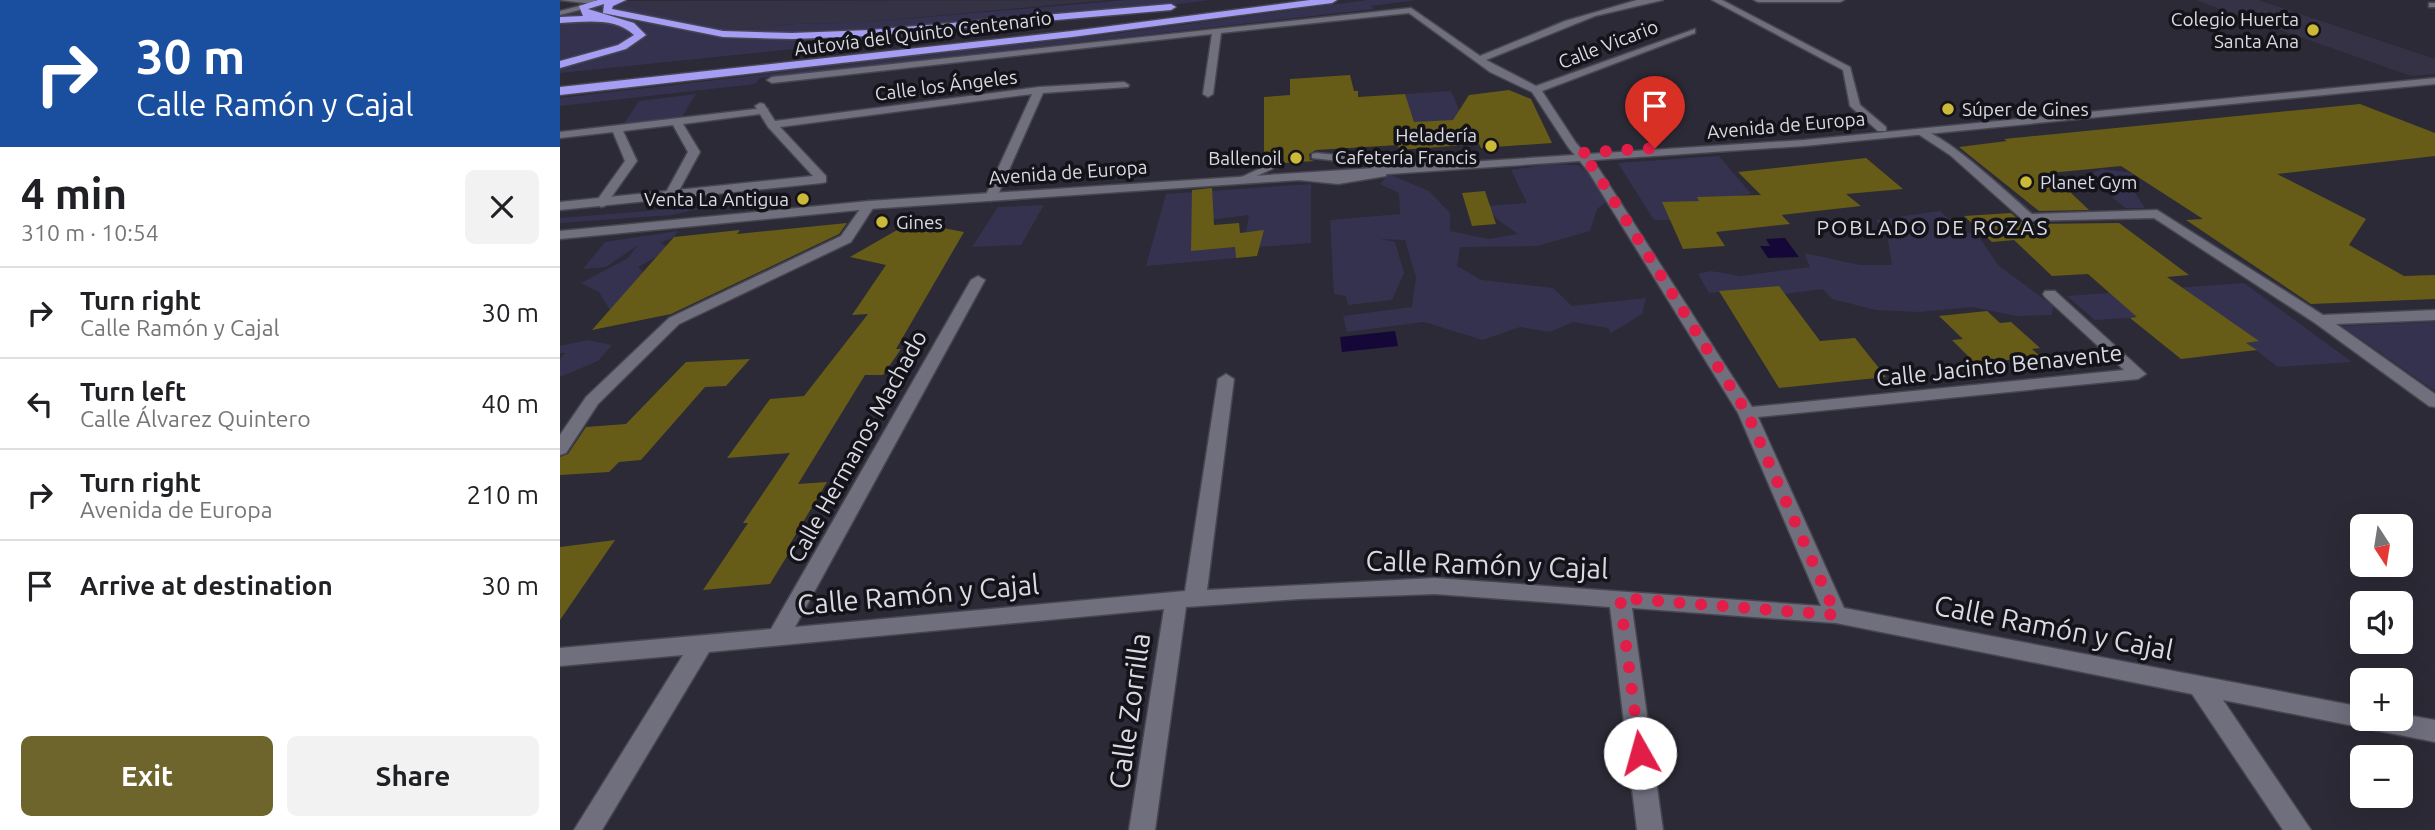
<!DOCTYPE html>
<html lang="en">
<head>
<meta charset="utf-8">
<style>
	:root { --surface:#fff; --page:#f2f2f2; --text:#202124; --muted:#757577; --line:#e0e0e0; --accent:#6e652d }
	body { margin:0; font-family:Ubuntu,sans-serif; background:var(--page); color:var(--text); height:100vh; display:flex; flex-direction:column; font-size:26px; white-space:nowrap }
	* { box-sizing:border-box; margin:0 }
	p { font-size:23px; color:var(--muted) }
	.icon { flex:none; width:38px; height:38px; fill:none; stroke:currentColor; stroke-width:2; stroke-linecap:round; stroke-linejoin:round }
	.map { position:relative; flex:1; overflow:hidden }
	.details { display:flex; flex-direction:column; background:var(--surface); width:560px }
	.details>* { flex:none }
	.top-card { background:#1a4fa0; color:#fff; overflow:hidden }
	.needle { width:46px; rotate:168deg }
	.fabs { position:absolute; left:1790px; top:514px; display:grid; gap:14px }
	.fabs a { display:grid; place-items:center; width:63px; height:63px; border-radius:10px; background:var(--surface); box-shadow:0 7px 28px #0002; font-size:35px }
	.pin { position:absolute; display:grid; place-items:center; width:60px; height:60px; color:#fff; margin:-72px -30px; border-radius:50% 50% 50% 0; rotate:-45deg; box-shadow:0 0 7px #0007 }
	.pin .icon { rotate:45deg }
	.me { position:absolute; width:77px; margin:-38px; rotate:353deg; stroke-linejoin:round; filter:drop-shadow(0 0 5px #0008) }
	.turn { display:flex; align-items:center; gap:24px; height:147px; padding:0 21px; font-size:32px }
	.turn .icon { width:91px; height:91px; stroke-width:2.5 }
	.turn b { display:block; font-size:49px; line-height:60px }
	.round { display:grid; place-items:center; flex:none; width:74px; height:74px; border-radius:10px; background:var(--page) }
	.head { display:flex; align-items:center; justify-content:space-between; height:119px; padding:0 21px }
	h1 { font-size:42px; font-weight:700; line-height:52px }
	.primary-button { display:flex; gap:14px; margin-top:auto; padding:14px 21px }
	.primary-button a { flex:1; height:80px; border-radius:10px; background:var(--accent); color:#fff; font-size:28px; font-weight:700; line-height:80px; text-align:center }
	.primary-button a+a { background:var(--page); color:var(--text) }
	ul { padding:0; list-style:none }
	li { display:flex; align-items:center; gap:21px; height:91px; padding:0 21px; border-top:2px solid var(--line) }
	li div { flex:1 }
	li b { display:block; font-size:26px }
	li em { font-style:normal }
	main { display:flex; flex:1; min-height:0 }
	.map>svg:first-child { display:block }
</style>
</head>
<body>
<main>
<section class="details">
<div class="top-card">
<div class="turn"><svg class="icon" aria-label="right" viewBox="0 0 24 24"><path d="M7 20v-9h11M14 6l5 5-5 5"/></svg><div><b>30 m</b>Calle Ramón y Cajal</div></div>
</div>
<div class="head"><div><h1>4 min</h1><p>310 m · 10:54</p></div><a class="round"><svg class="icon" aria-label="close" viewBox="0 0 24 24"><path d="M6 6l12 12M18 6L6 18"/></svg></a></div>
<ul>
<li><svg class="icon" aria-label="right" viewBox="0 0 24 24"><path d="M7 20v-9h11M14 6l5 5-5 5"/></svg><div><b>Turn right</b><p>Calle Ramón y Cajal</p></div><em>30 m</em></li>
<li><svg class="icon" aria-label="left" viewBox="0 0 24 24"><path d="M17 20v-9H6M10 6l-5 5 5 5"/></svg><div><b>Turn left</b><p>Calle Álvarez Quintero</p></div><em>40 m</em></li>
<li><svg class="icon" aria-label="right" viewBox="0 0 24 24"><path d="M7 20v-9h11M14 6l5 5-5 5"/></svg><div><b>Turn right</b><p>Avenida de Europa</p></div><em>210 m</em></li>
<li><svg class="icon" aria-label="arrive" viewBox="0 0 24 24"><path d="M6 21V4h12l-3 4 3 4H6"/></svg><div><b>Arrive at destination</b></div><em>30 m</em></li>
</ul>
<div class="primary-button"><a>Exit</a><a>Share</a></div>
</section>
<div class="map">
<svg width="1875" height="830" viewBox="0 0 1875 830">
	<rect width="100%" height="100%" fill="#2b2a36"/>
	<g fill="#343244">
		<path d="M549,0L297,23L235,24L178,30L46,1Z"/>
		<path d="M1635,0H1698L1875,59V74L1851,76Z"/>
	</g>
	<g fill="#353250">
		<path d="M567,0H650L420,30L0,73V14L51,2L178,30L235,24L297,23Z"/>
		<path d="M808,0H858L811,6L815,9L200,78L195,84L0,106V98L553,34Z"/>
		<path d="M891,91L909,134L836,140L845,94Z"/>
		<path d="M136,94L120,120L61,128L79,101Z"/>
		<path d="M1159,156L1191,194L1139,201L1110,220H1094L1058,163Z"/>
		<path d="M988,164L1018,165L1056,194L1037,209L1030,231L977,246L900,247L897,266L921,280L993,288L1012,306L1086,298L1082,314L1051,333L1048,328L1013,322L990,332L960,327L923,340L864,322L787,332L783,316L852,307L856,277L845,240L820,239L835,242L844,273L832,300L788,305L786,296L774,294L770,220L840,214L839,193L820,184L829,174L869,191L890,213V231L928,239L958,234L938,220L926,206L967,203L951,170Z"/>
		<path d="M1542,169L1574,173L1571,179L1582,184L1575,193L1585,208H1565L1552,197L1559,193L1550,188L1537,190L1521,178Z"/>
		<path d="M751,184V243L699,247L704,231L686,232L689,215L632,222L631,251L675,247L676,258L586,266L606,194Z"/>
		<path d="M194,196L112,215L0,223V218L99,210Z"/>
		<path d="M484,205L461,245L412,247L438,207Z"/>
		<path d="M1380,211L1403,232L1417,234L1438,265L1493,306L1492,315L1457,316L1412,307L1359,312L1316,310L1272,299L1263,289L1224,294L1218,286L1149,293L1138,274L1151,271L1180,276L1250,267L1244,253L1300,265H1332L1327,235L1316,220Z"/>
		<path d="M118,231L114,237L100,243L107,246L96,257L78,267L83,272L51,312L39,292L21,283L68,258L78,245L46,267L23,269L45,242Z"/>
		<path d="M1684,283L1792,362L1718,367L1686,343L1698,341L1582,317L1535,320L1507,296Z"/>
		<path d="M1875,322V391L1782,326Z"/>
		<path d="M27,340L52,345L38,361L0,377V359L5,353H0V346Z"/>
	</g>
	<g fill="#150839">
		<path d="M1225,238L1239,257L1208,258L1200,246H1210L1206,239Z"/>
		<path d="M835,331L838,346L782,352L780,337Z"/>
	</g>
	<g fill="#665c17">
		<path d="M790,75L794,91H798V97L845,94L854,122L893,120L909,95L949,90L971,99L992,143L921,148L919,144L839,150L838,145L756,150L749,154L750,160L755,161L725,163L715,160V154L704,155V97L730,95V79Z"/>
		<path d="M1800,104L1875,133V156L1717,174L1806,219L1789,245L1844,276L1875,275V299L1751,304L1626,220L1643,219L1561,166L1490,173L1529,210L1479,211L1399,147L1447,141L1444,139Z"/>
		<path d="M1306,158L1343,189L1286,194L1301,206L1221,215L1217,210L1230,224L1156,232L1165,246L1123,249L1102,202L1139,201L1137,197L1201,195L1178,172Z"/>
		<path d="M652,188L654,225L679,223L680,233L704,230L697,256L676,258L675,247L631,251L632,190Z"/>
		<path d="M925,191L936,224L912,226L902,193Z"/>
		<path d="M1451,213L1464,224L1559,223L1629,275L1607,277L1699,341L1686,343L1697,350L1621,359L1570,318L1577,317L1528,274L1492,276L1454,240L1432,242L1404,216Z"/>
		<path d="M351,222L404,232L336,349H341L323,375H305L238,484L267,482L230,544L235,543L210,584L143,590L188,523H183L230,453L167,458L210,399L244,396L308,314L292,315L326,265L290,257Z"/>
		<path d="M287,223L279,234L111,314L32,330L114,237L180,230L177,234Z"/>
		<path d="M1219,286L1260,341L1295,338L1326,377L1219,388L1159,291Z"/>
		<path d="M1427,311L1440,323L1451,322L1480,348L1472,349L1480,356L1416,364L1392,340L1403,339L1379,316Z"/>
		<path d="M190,359L166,386L145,387L81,460L59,462L49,472L0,475V457L8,454L26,427L66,424L126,362Z"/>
		<path d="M55,540L0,620V547Z"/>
	</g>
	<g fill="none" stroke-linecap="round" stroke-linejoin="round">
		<defs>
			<g id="service">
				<rect x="1869" y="3" width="6" height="4"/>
				<path d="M756,153L868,163L873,166L868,169L823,165L827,169L826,176L778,184L729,179L728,177L733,174L778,177L817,172L806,164L752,158V154Z"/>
				<path d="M714,162L723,164L686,181L677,179Z"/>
			</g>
			<path id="pedestrian" d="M204,108L208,109V113L123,124L140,152L116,196L110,200L104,196L128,152L113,125L63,131L77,161L45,206L41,207L35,203L65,161L53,132L0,138V132Z"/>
			<g id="minor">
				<path d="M0,0H35L37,2L33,4Z"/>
				<path d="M1077,0H1103L1035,16L926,60L976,86L1135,29V33L982,91L1016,143L1039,169L1192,407L1564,370L1485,297L1483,294L1485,291H1495L1586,374L1578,379L1198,417L1284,608L1802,707V719H1841V714L1875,720V742L1663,700L1751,830H1723L1632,694L1276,623L1072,608L1103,830H1077L1050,607L875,594L740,599L626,607L595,830H569L604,609L149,652L42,830H14L123,655L0,666V648L211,629L411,280L418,276L425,280L235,627L625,591L658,379L666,374L674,379L647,590L875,578L1261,606L1178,413L1028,171L1008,147L972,92L930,72L849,13L661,33L653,94L648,97L643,94L652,34L212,83L207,80L212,77L851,8L920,56L1005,21Z"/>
				<path d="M1152,0H1162L1290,67L1300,105L1326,127V131H1318L1290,106L1283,70Z"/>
				<path d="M1194,0H1284L1280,2H1198Z"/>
				<path d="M564,82L569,85L568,87L483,93L437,197L431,201L425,197L472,94L220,127L266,176V182L262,183L0,210V202L253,176L208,127L195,106L200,103L204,104L215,121L479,87Z"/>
				<path d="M1358,130C1379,127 1453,198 1472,214L1597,210L1763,315L1875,310V320L1776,324L1875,394V407L1869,406L1755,323L1594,218L1464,221L1390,155L1358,134Z"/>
				<path d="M309,201L315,205L291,242L119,324L38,404L6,453L0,455V435L26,397L109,318L281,236L305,202Z"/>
			</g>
			<g id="secondary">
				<path d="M43,0H57L0,15V11Z"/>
				<path d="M1875,78V84L1244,146L309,209L0,239V231L309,201L1244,140Z"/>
			</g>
			<g id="motorway">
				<path d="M38,0H66L53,6L52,9L163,31L232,33L310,30L611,4L616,7L611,10L310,36L232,39L163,37L43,13L44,4L28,9L74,23L86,35L66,49L0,68V61L58,45L74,35C55,17 25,22 0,23V17L23,16L19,6Z"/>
				<path d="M750,0H777L772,3L512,37L0,95V87L512,31Z"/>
			</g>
		</defs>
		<use href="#service" stroke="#474650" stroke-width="3"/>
		<use href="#pedestrian" stroke="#474650" stroke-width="3"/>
		<use href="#minor" stroke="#474650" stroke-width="3"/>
		<use href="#secondary" stroke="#474650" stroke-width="3"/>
		<use href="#motorway" stroke="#474650" stroke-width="3"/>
		<use href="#service" fill="#6f6f7d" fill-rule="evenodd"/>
		<use href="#pedestrian" fill="#6f6f7d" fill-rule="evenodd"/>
		<use href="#minor" fill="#6f6f7d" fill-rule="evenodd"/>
		<use href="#secondary" fill="#6f6f7d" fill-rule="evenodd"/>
		<use href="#motorway" fill="#a69df4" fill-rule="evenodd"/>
	</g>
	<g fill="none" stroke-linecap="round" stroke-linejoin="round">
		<path stroke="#e11d48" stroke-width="12" stroke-dasharray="0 21.6" d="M1080,753L1060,598L1276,615L1187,413L1034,169L1020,153L1095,148"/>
	</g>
	<g fill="#cdb938" stroke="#141319" stroke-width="2.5">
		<circle cx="1753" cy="30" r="7"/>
		<circle cx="1388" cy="109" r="7"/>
		<circle cx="931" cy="146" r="7"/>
		<circle cx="736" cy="158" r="7"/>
		<circle cx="1466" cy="182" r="7"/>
		<circle cx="243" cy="199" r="7"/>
		<circle cx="322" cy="222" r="7"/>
	</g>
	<g text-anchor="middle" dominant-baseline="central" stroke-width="7" stroke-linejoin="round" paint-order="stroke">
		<g font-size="19" fill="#dadae2" stroke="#141319" text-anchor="end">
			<text x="1739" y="19">Colegio Huerta<tspan x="1739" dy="22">Santa Ana</tspan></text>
			<text x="1402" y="109" text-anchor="start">Súper de Gines</text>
			<text x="917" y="135">Heladería<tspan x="917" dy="22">Cafetería Francis</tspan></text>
			<text x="722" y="158">Ballenoil</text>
			<text x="1480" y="182" text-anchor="start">Planet Gym</text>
			<text x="229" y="199">Venta La Antigua</text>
			<text x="336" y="222" text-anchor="start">Gines</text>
		</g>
		<g font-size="19" fill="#dadae2" stroke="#141319">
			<text transform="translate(363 33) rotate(-7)">Autovía del Quinto Centenario</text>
			<text transform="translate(1048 44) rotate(-21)">Calle Vicario</text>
			<text transform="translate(386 85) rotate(-7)">Calle los Ángeles</text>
			<text transform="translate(1226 125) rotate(-5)">Avenida de Europa</text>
			<text transform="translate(508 172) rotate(-4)">Avenida de Europa</text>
		</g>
		<g font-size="21" letter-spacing="2" fill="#dadae2" stroke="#141319">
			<text x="1373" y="227">POBLADO DE ROZAS</text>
		</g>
		<g font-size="23" fill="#dadae2" stroke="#141319">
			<text transform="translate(1439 365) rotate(-6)">Calle Jacinto Benavente</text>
			<text transform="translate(297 446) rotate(-61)">Calle Hermanos Machado</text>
		</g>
		<g font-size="28" fill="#dadae2" stroke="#141319">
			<text transform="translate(927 564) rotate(2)">Calle Ramón y Cajal</text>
			<text transform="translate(358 594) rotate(-5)">Calle Ramón y Cajal</text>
			<text transform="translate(1494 627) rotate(11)">Calle Ramón y Cajal</text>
			<text transform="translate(569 711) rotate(-82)">Calle Zorrilla</text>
		</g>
	</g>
</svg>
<div class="fabs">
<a><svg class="needle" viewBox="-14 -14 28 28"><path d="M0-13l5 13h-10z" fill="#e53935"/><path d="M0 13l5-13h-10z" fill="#757577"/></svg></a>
<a><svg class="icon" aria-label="sound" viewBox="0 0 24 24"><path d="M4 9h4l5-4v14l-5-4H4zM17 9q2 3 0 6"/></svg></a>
<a>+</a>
<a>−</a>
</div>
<div class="pin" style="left:1095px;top:148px;background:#d93025"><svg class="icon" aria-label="arrive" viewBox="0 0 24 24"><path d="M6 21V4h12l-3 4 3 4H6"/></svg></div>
<svg class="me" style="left:1080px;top:753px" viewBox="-20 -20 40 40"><circle r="19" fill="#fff"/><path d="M0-13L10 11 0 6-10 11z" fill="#e11d48"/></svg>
</div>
</main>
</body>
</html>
